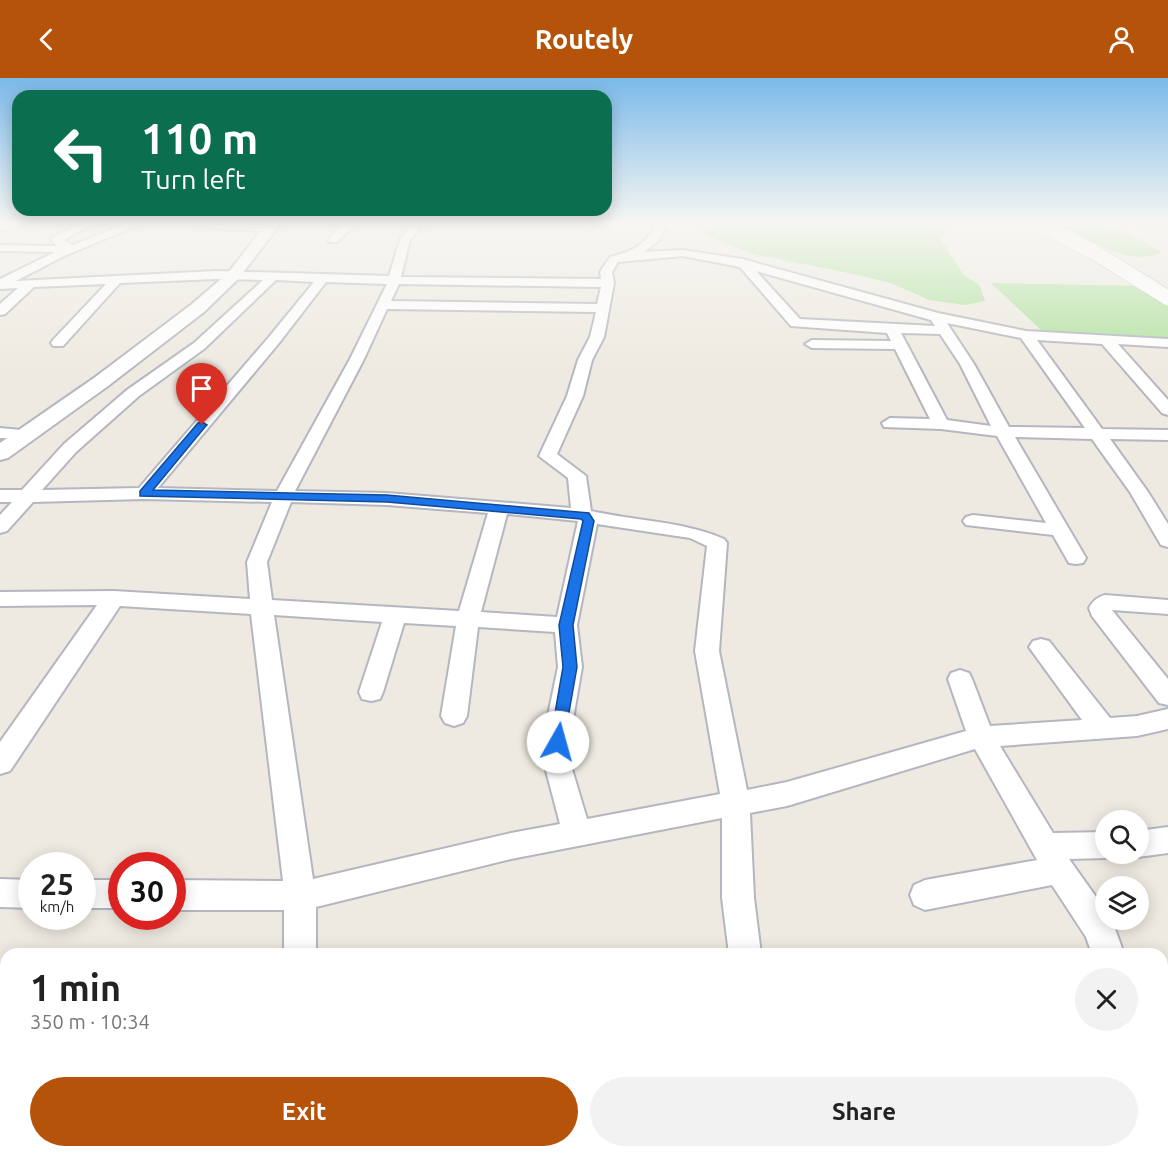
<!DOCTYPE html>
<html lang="en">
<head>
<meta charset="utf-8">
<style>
	:root { --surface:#fff; --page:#f2f2f2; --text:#222; --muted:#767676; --accent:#b45309 }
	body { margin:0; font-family:Ubuntu,sans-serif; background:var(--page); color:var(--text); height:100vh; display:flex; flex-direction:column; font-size:22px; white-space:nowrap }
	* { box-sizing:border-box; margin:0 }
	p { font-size:20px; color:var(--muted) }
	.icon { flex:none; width:33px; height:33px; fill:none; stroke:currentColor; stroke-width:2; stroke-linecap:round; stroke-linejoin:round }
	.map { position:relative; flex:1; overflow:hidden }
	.drawer { position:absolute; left:0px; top:870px; width:1168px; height:210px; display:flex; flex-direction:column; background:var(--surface); border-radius:18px 18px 0 0; box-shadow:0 3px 15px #0003 }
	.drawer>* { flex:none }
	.guide { position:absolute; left:12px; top:12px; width:600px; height:126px; border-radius:18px; box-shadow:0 3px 15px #0003; background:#0b6e4f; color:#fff; overflow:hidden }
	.controls { position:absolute; left:1095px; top:732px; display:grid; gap:12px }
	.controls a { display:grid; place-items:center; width:54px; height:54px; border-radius:50%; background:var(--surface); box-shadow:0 3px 15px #0003; font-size:30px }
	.speed { position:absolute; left:18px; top:774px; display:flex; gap:12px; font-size:30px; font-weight:700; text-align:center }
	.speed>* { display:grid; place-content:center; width:78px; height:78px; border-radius:50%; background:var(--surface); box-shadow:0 3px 15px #0003; line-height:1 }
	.speed small { font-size:15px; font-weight:400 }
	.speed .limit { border:9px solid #d22; background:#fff; color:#111 }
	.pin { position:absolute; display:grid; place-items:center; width:51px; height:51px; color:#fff; margin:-62px -26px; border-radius:50% 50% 50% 0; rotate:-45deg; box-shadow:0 0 6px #0007 }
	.pin .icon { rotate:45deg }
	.me { position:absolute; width:66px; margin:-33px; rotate:7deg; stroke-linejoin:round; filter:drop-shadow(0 0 4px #0008) }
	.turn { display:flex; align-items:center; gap:21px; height:126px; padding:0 30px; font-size:27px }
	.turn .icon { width:78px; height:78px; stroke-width:2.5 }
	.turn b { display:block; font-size:42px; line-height:51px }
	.round { display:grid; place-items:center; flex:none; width:63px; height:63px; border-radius:32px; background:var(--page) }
	.summary { display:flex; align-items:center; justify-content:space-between; height:102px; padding:0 30px }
	h1 { font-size:36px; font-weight:700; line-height:45px }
	.primary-button { display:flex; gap:12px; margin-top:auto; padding:12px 30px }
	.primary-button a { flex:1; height:69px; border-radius:36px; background:var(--accent); color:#fff; font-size:24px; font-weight:700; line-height:69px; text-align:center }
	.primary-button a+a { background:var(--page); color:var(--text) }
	header { display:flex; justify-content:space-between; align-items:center; height:78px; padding:0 30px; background:var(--accent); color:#fff; font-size:27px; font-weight:700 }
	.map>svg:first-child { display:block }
</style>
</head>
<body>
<header><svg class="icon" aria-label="back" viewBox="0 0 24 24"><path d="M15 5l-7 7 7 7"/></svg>Routely<svg class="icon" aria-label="person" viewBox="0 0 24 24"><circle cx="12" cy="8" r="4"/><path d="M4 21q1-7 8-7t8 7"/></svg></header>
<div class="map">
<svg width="1168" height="1080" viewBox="0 0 1168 1080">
	<rect width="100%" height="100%" fill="#eeeae1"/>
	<g fill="#b1e2a0">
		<path d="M799,145H949L952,149L939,159L963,196L980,208L985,223L965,227L929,222L891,205L858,197L753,176L719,163L701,153L703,149L713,147Z"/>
		<path d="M1055,145C1067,145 1081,143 1093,145C1118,148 1141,163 1162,174C1132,191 1083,158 1055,145Z"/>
		<path d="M991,205L1146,208L1168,226V260L1042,253Z"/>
	</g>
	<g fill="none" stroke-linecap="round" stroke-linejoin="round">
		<defs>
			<g id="minor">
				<path d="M25,145L14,151L0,152V146Z"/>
				<path d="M82,145H95L64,162L72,167L129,145H143L62,179L16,203L216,193L389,198L400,162L413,145H423L410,162L401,199L601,201L600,194L610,179C634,173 645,167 658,145H668L658,163L644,174L683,172L742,181L938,235L1026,253L1168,261V269L1118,266L1168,322V337L1162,335L1102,266L1037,262L1102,351L1168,352V362L1110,361L1148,414L1168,446V469L1161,467L1130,414L1092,361L1015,359L1086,480L1083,485L1076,486L1069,485L1053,457L966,447L963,443L966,439L973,437L1046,445L997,358L941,351L884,349L882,345L890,340L930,341L895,271L812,270L805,266L812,262L891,263L887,255L791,248L740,189L683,178L618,184L612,194L614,205L604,259L592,282L583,318L557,376L586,398L591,433C635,443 682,443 724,461L727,465L719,573L747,712L787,704L966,653L948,601L951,595L960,592L969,595L972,601L990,648L1082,642L1029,569L1033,563L1041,561L1049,563L1110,640L1137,638L1168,631V651L1137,658L1000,668L1053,755L1106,754V776H1116L1106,780L1069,781L1106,833V842H1112L1124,876H1092L1086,859L1052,807L925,832L914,827L910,817L914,807L925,802L1037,782L975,671L787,728L750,735L754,820L761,876H729L722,820V740L511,781L316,829V876H284V832H172V802L283,803L251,536L120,528L10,693L0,696V664L97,527L0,528V514L114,513L250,521L247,484L272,424L144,421L33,424L7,453L0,455V437L12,424H0V412H22L64,366L127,312L194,265L263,202L216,201L120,205L63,268H53L51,265L53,262L106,206L34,209L5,236L0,237V226L18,210L0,211V201L55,174L0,173V167L57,168L51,162L52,160ZM756,193L931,242L935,248L800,241ZM276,202L314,204L269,259L139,410L42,412L76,374L139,318L204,271ZM326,204L387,206L350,281L277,413L158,410L279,265ZM399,206L601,209L597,226L391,223ZM387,231L596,234L590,259L578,282L567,318L539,378L568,400L571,430L387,415L295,413L364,281ZM947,245L1021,260L1085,350L1009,349L974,286ZM901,255L940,256L960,286L991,348L947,342ZM291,424L387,427L488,435L459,533L272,522L267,484ZM507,436L578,443L557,539L481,534ZM597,446L690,460L707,468L695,573L720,716L587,741L569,681L572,647L582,589L577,547ZM274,537L382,544L359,614L362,621L371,623L380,621L383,614L404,545L456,548L441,638L445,645L454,648L463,645L467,638L478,549L555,554L558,589L546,647L543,681L560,746L511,755L313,801Z"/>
				<path d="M198,145L269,147L274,150L269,153L213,151Z"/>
				<path d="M345,145H356L337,164H329V160Z"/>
				<path d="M0,350L32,353L34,357L32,361L0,360Z"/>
				<path d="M1105,517L1168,522V536L1112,532L1168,601V627L1159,625L1092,538L1089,530C1093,523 1097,519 1105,517Z"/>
				<path d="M1168,749V775L1138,779L1128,776H1138V753Z"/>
				<path d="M0,801L32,802V830L0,829Z"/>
				<rect x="82" y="802" width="40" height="28"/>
				<path d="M1162,1039L1168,1041V1080H1160L1151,1074H1162Z"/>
				<path d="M180,1074H219L217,1080H178Z"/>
				<path d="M309,1074H347L345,1080H307Z"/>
				<path d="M402,1074H442L444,1080H404Z"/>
				<path d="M747,1074H785L786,1080H748Z"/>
			</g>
			<path id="tertiary" d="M267,145H281L238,201L204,234L108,308L8,380L0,382V365L94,300L192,226L228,195Z"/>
		</defs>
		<use href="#minor" stroke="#b4b6c0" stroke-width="4"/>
		<use href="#tertiary" stroke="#b4b6c0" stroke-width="4"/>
		<g stroke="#c9c9c9" stroke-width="2" stroke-dasharray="2 1.5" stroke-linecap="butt">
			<path d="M1138,145L1151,147L1168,155"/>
			<path d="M1163,145L1168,147"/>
		</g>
		<use href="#minor" fill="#fff" fill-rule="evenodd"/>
		<use href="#tertiary" fill="#fff" fill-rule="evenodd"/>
		<defs>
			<path id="tertiary-bridge" d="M1038,145L1094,174L1168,220"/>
		</defs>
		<use href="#tertiary-bridge" stroke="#b4b6c0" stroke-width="16" stroke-linecap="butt"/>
		<use href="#tertiary-bridge" stroke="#fff" stroke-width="15"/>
	</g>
	<linearGradient id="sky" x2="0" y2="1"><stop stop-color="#7bbaea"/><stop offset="0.49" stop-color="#f7f6f2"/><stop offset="1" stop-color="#f7f6f2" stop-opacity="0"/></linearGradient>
	<rect width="1168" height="296" fill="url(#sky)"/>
	<path fill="#1a73e8" stroke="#114b97" stroke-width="1.5" d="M202,344L207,347L205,349L153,412L387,417L589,435L594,443L573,547L577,589L563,668L558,670L552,668L550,664L563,589L559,547L583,443L581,441L387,424L140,418V413L198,345Z"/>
</svg>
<div class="controls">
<a><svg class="icon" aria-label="search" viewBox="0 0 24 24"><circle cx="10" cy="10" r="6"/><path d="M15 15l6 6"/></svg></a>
<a><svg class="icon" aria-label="layers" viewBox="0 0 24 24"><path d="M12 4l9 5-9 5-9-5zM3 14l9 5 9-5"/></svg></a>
</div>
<div class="speed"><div>25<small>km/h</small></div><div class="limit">30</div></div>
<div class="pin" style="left:202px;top:347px;background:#d93025"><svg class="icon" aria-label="arrive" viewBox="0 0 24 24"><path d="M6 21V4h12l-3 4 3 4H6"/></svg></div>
<svg class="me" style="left:558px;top:664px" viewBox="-20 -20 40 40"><circle r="19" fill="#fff"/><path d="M0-13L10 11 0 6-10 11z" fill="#1a73e8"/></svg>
<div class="guide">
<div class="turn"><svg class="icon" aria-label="left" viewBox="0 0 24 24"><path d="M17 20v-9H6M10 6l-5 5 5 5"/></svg><div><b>110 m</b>Turn left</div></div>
</div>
<section class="drawer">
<div class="summary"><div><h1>1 min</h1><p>350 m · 10:34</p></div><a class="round"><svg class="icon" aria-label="close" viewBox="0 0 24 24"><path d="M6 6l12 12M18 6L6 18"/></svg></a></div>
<div class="primary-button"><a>Exit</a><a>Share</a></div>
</section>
</div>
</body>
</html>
